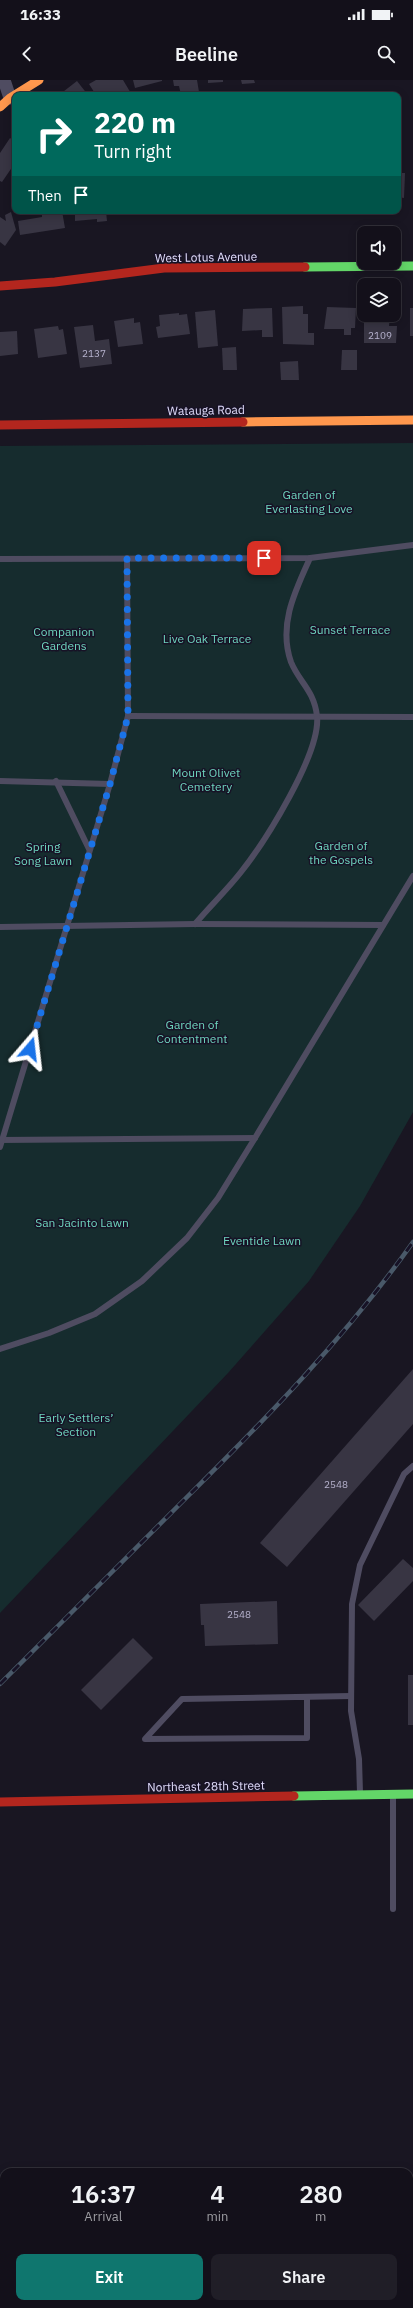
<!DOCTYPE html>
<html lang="en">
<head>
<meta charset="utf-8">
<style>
	:root { --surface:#13101a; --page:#201e27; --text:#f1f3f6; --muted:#9d9da2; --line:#323039; --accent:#0f766e }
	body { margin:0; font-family:"IBM Plex Sans",sans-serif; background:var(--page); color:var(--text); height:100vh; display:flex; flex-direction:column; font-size:15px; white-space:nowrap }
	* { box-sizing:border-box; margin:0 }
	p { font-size:13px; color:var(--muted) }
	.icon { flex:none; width:22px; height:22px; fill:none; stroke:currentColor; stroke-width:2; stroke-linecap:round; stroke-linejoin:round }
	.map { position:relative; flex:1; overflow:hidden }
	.drawer { position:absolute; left:0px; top:2088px; width:413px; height:140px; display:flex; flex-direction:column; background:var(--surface); border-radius:12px 12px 0 0; box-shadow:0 2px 10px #0003,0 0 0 1px var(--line) }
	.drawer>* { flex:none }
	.hud { position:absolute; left:12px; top:12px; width:389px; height:122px; border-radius:8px; box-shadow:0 2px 10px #0003,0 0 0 1px var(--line); background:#00695c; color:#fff; overflow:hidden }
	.tools { position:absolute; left:357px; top:146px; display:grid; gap:8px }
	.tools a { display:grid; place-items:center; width:44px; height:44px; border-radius:8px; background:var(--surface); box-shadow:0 2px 10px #0003,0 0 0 1px var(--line); font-size:20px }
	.pin { position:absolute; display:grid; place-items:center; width:34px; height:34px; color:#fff; margin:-17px; border-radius:8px; box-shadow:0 2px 6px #0006 }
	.me { position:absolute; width:44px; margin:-22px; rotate:17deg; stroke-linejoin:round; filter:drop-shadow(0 0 3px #0008) }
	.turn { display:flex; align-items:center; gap:14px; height:84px; padding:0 16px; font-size:18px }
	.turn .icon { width:52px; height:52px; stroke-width:2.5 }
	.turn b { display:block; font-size:28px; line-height:34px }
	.then { display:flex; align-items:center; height:38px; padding:0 16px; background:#0003; gap:8px; font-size:15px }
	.eta { display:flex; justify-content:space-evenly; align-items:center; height:68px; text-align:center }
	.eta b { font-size:24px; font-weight:600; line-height:28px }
	.cta { display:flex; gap:8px; margin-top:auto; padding:8px 16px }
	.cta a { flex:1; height:46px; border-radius:8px; background:var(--accent); color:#fff; font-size:16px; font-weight:600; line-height:46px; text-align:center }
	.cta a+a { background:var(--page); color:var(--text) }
	.status { display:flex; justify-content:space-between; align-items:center; height:28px; padding:0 20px; background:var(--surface); direction:ltr }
	.status svg { height:11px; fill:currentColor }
	header { display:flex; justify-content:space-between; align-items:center; height:52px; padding:0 16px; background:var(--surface); font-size:18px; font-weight:600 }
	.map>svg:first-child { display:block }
</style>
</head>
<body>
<div class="status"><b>16:33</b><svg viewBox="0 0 49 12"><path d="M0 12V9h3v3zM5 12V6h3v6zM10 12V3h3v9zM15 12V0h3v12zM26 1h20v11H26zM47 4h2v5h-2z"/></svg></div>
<header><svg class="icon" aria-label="back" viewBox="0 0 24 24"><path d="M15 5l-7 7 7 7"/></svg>Beeline<svg class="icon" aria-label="search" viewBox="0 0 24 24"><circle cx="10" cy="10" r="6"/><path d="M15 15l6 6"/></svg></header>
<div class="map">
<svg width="413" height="2228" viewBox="0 0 413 2228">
	<rect width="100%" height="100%" fill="#191622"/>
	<path fill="#162c2e" d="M413,363V1032L360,1126L309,1201L228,1293L0,1533V366Z"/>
	<g fill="#383543">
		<path d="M96,0H123L132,15H96L89,4Z"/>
		<path d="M133,0H162V1L135,8Z"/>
		<path d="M173,0H197L199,12L181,15L179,6H174Z"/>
		<path d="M208,0H223V2L208,3Z"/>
		<path d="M241,0H254L255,3L242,4Z"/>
		<path d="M77,1L88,15H59Z"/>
		<path d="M10,58L14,61L15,59V83L2,102L0,101V73Z"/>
		<path d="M398,93H405L404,118L398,117Z"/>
		<path d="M42,131H62L65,148L20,155L18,141L42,137Z"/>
		<path d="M75,131H106L107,141L97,142V139L75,141Z"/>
		<path d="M124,131H147V132L125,135Z"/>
		<path d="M11,132L16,150L5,166L0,162V137L6,141L5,135Z"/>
		<path d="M303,226V234H308V253H314V265L283,264L282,227Z"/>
		<path d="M327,227L356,228L355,248H351V255H344V249H324Z"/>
		<path d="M272,228L273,257H262V250L242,251L243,229Z"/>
		<rect x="410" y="228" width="3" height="28"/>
		<path d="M215,230L218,266L198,268L195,232Z"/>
		<path d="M179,233V235L187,234L190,254L158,258L156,247L160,246L159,235Z"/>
		<path d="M364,235H390L389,246H397L396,263H364Z"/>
		<path d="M134,238V243L140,242L143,264L118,267L114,241Z"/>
		<path d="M93,245L95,261L109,259L112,284L80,288L74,247Z"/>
		<path d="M58,246L59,250L63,249L67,274L38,278L34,249Z"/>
		<path d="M17,251L18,274L0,276V252Z"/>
		<path d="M236,267L237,290H223L222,268Z"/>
		<path d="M342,270H357V290H341Z"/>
		<path d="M298,281L299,300H281L280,282Z"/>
		<path d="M413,1289V1344L287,1487L260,1463Z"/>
		<path d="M403,1479L413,1488V1501L374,1541L358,1525Z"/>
		<path d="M277,1521L278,1564L205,1566L204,1545H201L200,1524Z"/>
		<path d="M133,1558L153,1578L101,1630L81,1610Z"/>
		<rect x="408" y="1595" width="5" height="50"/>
	</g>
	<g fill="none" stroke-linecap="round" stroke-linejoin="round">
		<g stroke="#4f4c61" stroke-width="6">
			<path d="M0,479L310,478L413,465"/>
			<path d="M128,636L413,637"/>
			<path d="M0,701L110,704"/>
			<path d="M56,701L89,769"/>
			<path d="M195,844C210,826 227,810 241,792C265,762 321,673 317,636C314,610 299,602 291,582C278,545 295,511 310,478"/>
			<path d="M0,847L195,844L383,845"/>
			<path d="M0,1060L255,1058"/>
			<path d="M0,1067L110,704L128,636L127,478"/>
			<path d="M0,1269L49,1253L95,1234L142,1201L187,1158L218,1118L255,1058L413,796"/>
			<path d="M307,1617V1658L145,1659L182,1619L351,1616"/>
			<path d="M360,1713L359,1679L351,1631L352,1524L360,1485L404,1394L413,1386"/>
			<path d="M393,1829V1717"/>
		</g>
		<path stroke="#4f4c61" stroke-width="13" d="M4,0L10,18"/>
		<g stroke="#63d668" stroke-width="9">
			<path d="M305,187L413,186"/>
			<path d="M294,1716L413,1714"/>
		</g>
		<g stroke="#ff974d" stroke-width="9">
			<path d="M0,27L10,18L39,0"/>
			<path d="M243,342L413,340"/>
		</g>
		<g stroke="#b3261e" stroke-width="9">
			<path d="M0,206L55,202L164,188L305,187"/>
			<path d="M0,345L243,342"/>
			<path d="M0,1722L294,1716"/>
		</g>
		<defs>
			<path id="rail" d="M0,1604C60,1544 121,1483 181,1423C263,1342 346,1257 413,1162"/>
		</defs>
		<use href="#rail" stroke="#495969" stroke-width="4.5"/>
		<use href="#rail" stroke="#171226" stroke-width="3" stroke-dasharray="9" stroke-linecap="butt"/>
	</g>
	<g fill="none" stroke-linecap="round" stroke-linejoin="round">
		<path stroke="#1a73e8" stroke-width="7" stroke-dasharray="0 12.6" d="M30,969L110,704L128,636L127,478H264"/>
	</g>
	<g text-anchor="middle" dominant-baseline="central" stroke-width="3" stroke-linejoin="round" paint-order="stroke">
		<g font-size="10" fill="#b6b2cd">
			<text x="380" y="255">2109</text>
			<text x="94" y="273">2137</text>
			<text x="336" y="1404">2548</text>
			<text x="239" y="1534">2548</text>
		</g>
		<g font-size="12" fill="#e0dcfb" stroke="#171226">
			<text transform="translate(206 177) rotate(-1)">West Lotus Avenue</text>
			<text transform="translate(206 330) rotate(-1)">Watauga Road</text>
			<text transform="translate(206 1706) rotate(-1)">Northeast 28th Street</text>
		</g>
		<g font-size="12" fill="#6ed5be" stroke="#171226">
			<text x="309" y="414">Garden of<tspan x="309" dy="14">Everlasting Love</tspan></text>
			<text x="350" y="549">Sunset Terrace</text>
			<text x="64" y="551">Companion<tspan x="64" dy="14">Gardens</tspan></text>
			<text x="207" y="558">Live Oak Terrace</text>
			<text x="206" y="692">Mount Olivet<tspan x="206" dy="14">Cemetery</tspan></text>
			<text x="341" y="765">Garden of<tspan x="341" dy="14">the Gospels</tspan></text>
			<text x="43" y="766">Spring<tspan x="43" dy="14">Song Lawn</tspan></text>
			<text x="192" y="944">Garden of<tspan x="192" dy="14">Contentment</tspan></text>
			<text x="82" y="1142">San Jacinto Lawn</text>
			<text x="262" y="1160">Eventide Lawn</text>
			<text x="76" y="1337">Early Settlers’<tspan x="76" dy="14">Section</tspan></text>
		</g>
	</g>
</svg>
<div class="tools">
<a><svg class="icon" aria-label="sound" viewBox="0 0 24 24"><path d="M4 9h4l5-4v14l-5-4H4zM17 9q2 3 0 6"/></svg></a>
<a><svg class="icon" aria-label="layers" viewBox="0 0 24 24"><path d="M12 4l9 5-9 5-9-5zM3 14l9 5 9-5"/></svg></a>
</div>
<div class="pin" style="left:264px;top:478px;background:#d93025"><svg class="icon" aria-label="arrive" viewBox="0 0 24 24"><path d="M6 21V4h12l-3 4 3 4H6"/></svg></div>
<svg class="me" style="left:30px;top:969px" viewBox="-20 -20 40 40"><path d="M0-17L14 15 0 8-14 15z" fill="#1a73e8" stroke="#fff" stroke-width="4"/></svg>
<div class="hud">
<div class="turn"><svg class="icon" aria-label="right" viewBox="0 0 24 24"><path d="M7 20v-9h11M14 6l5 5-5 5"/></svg><div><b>220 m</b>Turn right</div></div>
<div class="then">Then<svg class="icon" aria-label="arrive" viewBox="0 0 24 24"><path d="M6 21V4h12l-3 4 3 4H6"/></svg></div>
</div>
<section class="drawer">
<div class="eta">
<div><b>16:37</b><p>Arrival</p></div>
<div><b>4</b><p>min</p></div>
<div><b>280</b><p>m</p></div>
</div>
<div class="cta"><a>Exit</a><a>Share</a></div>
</section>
</div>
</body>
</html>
